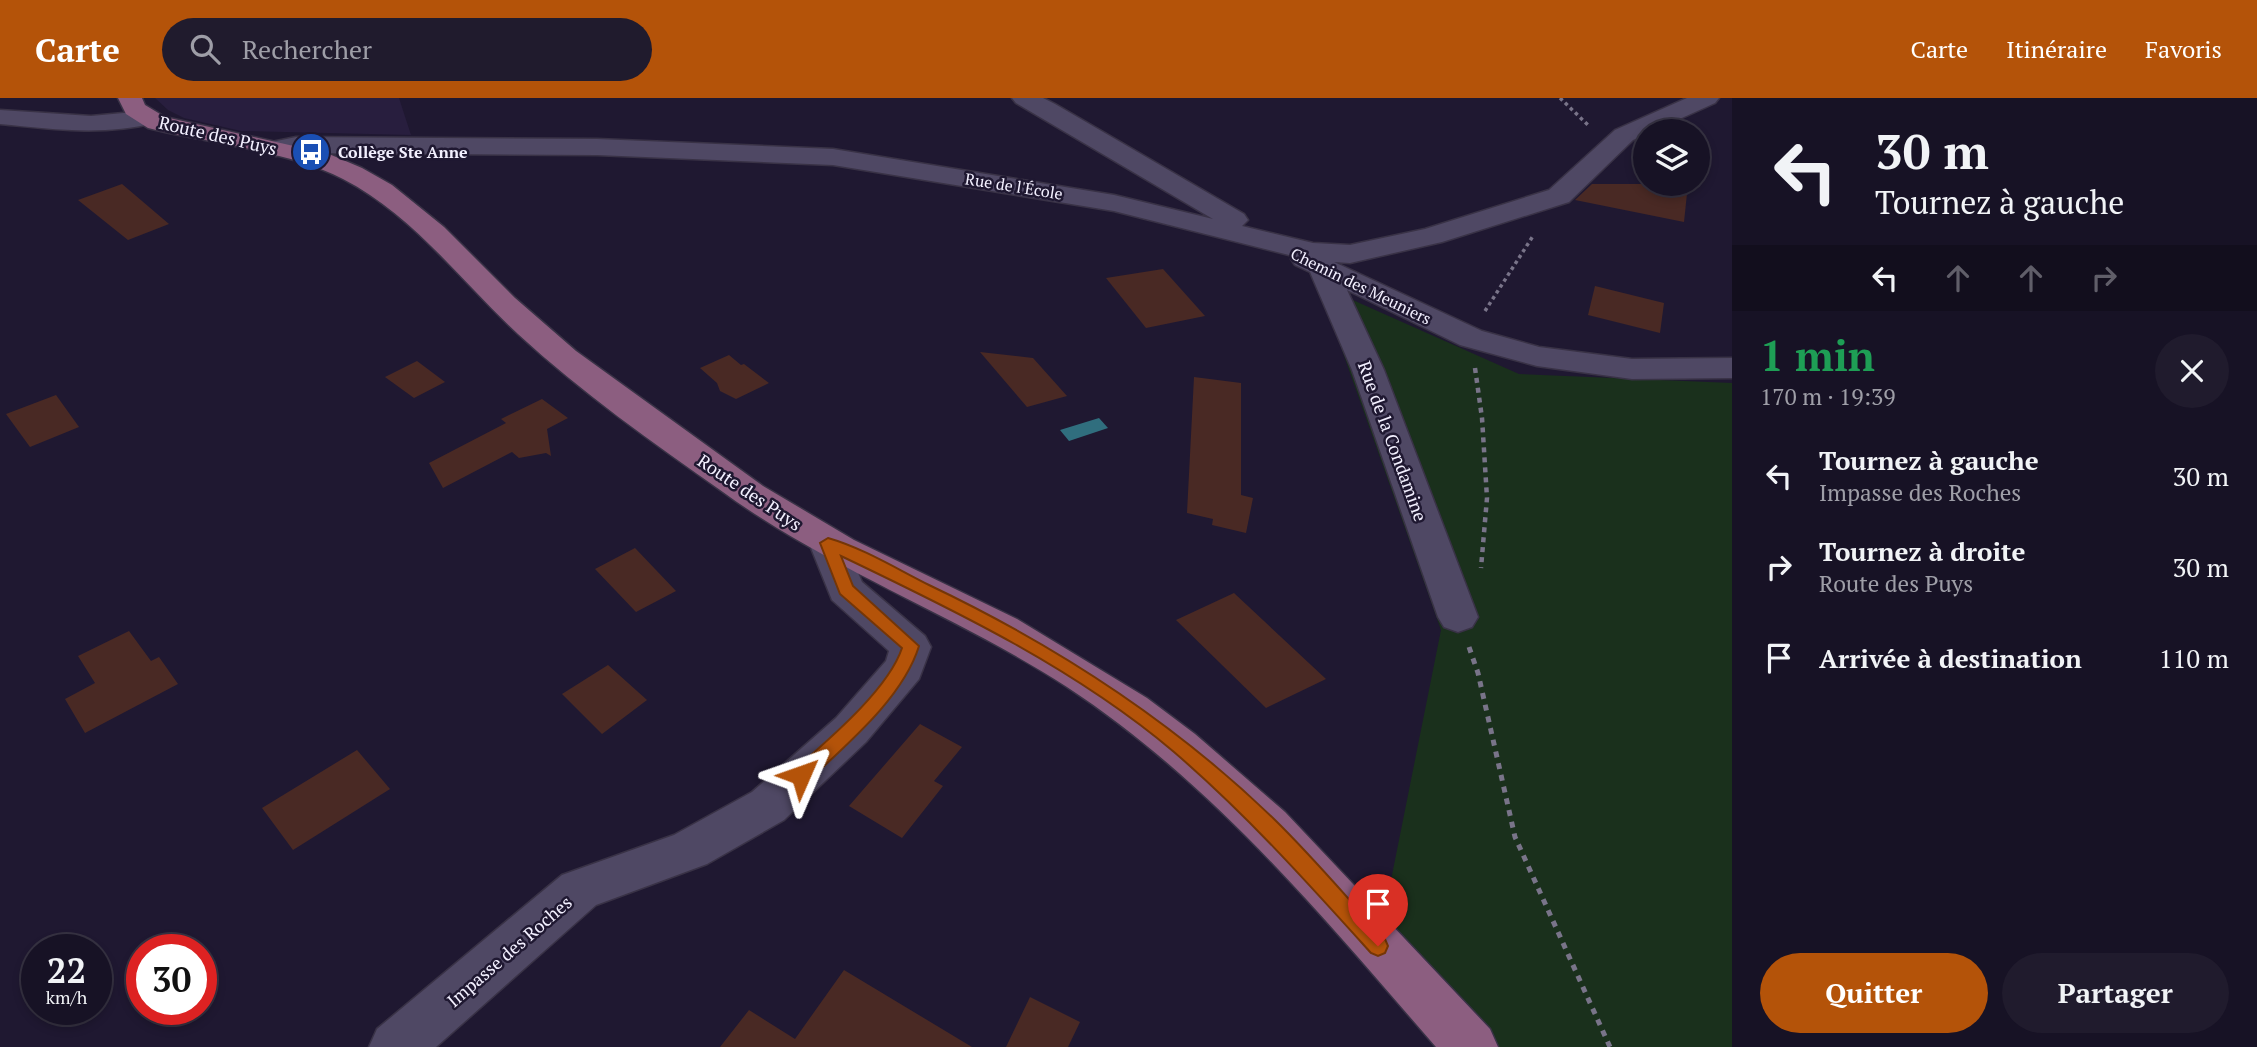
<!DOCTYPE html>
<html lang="fr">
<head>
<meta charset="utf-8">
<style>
	:root { --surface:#171225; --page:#201b2d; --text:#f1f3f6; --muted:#9e9ea7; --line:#363242; --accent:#b45309 }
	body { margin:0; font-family:"PT Serif",serif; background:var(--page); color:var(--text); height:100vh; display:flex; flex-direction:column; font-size:26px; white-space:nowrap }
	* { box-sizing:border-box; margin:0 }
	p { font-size:23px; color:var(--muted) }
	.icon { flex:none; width:38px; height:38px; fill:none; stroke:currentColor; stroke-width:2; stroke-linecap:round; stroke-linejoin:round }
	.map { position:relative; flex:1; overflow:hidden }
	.sheet { display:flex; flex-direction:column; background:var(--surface); width:525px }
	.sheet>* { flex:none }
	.guide { background:#171225; color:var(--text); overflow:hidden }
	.controls { position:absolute; left:1633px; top:21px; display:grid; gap:14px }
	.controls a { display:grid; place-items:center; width:77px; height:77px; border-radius:50%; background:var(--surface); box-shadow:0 4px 10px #0003,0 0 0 2px var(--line); font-size:35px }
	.speed { position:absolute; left:21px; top:836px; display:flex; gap:14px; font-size:35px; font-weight:700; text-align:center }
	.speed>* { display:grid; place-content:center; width:91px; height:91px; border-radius:50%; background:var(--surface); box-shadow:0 4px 10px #0003,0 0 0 2px var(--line); line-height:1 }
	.speed small { font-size:18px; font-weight:400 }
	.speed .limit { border:10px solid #d22; background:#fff; color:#111 }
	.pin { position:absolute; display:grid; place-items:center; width:60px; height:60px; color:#fff; margin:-72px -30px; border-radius:50% 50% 50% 0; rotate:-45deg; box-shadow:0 0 7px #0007 }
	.pin .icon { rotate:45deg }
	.me { position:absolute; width:77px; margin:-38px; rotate:47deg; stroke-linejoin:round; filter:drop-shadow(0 0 5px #0008) }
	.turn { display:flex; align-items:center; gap:24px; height:147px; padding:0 28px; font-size:32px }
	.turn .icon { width:91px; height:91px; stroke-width:2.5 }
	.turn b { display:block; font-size:49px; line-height:60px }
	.lanes { display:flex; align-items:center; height:66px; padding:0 28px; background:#0003; justify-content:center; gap:35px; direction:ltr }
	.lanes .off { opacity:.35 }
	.round { display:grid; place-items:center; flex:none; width:74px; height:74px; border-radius:37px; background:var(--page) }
	.head { display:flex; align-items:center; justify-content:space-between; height:119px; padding:0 28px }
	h1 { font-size:42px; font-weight:700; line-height:52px; color:#1e9e55 }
	.button { display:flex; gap:14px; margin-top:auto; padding:14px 28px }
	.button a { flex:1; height:80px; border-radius:42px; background:var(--accent); color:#fff; font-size:28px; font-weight:700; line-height:80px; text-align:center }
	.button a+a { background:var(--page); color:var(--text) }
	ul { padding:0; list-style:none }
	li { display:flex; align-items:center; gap:21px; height:91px; padding:0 28px }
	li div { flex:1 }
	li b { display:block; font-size:26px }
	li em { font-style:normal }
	header { display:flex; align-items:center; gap:42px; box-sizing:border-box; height:98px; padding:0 35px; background:var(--accent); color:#fff }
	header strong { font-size:33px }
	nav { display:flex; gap:38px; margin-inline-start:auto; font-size:24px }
	.search { width:490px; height:63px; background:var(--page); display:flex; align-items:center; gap:18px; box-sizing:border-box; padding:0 24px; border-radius:38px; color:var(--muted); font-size:26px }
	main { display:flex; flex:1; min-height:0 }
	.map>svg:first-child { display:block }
</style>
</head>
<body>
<header>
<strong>Carte</strong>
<div class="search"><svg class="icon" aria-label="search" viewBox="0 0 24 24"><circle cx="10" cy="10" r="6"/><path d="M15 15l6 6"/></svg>Rechercher</div>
<nav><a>Carte</a><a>Itinéraire</a><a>Favoris</a></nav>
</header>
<main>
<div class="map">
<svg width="1732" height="949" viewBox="0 0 1732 949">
	<rect width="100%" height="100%" fill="#1f1831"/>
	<path fill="#281e3e" d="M155,0H399L411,37L241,33L184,20L168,12Z"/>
	<path fill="#1a301c" d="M1319,187L1519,276L1732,285V949H1434L1384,817L1441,532Z"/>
	<path fill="#306e7e" d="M1099,320L1108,330L1069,343L1060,332Z"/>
	<g fill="#492924">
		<path d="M122,86L169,126L128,142L78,102Z"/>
		<path d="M1592,86H1688L1684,124L1575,102Z"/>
		<path d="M1163,171L1205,218L1146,230L1106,180Z"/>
		<path d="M1595,188L1664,205L1660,235L1588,217Z"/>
		<path d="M980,254L1033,260L1067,298L1027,309Z"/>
		<path d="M729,257L741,267L744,266L769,285L736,301L720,293L717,285L700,270Z"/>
		<path d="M417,263L445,284L414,300L385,279Z"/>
		<path d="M1194,279L1241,285V397L1253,400L1246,435L1212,427L1213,421L1187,415Z"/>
		<path d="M56,297L79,329L30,349L6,316Z"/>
		<path d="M542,301L568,320L547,331L551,358L546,355L519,360L512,354L443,390L429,365L506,325L501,321Z"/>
		<path d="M635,450L676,493L636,514L595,471Z"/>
		<path d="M1234,495L1326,581L1266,610L1176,522Z"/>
		<path d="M129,533L151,563L159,559L178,586L85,635L65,601L95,585L78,558Z"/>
		<path d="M608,567L647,602L602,636L562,596Z"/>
		<path d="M920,626L962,649L934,683L943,688L902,740L849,708Z"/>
		<path d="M357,652L390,691L293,752L262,710Z"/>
		<path d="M844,872L972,949H720L749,912L795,941Z"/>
		<path d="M1030,899L1080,924L1068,949H1006Z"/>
	</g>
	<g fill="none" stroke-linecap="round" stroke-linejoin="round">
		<defs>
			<g id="minor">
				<path d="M1012,0H1043L1055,6L1244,116L1248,122L1242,128L1313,145L1350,147L1425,131L1549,92L1615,32L1687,0H1719L1715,5L1653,33H1645V37L1633,42L1569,104L1442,144L1350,165L1334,164L1482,233L1539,249L1632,261L1732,260V280L1632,281L1537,268L1460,247L1347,192L1384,272L1478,519L1472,529L1458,534L1444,529L1438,519L1352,272L1310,174L1295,167L1291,161L1293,158L1114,113L833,67L597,57L296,55L276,58L267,55L263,50L267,45L296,39L597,41L833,51L1114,97L1213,121L1016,5Z"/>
				<path d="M0,12L91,18L145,13L154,15L157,20L154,25C103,38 51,31 0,26Z"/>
				<path d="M828,432L841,436L862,484L925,538L931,549L919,581L866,644L784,722L707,766L596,807L436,949H369L377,931L562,777L674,737L752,694L836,620L886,563L889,553L832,502L809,445L815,436Z"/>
			</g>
			<path id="major" d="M118,0H142L145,7L165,19L329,56L362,70L392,87L444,129L515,200L576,253L763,388L854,442L1017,521L1147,600L1195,636L1285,714L1490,931L1498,949H1436C1323,819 1213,685 1067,589C956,517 830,472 723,394C653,345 581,294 518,236C461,183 413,117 343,81C290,53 208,45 148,30L126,16Z"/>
		</defs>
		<use href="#minor" stroke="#393246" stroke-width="3"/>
		<use href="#major" stroke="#393246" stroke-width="3"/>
		<g stroke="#797489" stroke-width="3.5" stroke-dasharray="3.5 3.5" stroke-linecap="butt">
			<path d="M1560,0L1590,29"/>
			<path d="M1485,213L1533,138"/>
		</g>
		<path stroke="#797489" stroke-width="4.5" stroke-dasharray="5 5" stroke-linecap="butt" d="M1475,270L1482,320L1487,400L1481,470"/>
		<path stroke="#797489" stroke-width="5" stroke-dasharray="6 6" stroke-linecap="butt" d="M1469,549L1478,575L1515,739L1610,949"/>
		<use href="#minor" fill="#4f4864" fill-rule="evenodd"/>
		<use href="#major" fill="#8c5e80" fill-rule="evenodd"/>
	</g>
	<path fill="#b45309" stroke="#753606" stroke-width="2" d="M828,440C863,450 897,471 929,487C1055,547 1174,624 1274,721C1313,759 1348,801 1385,841L1388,848L1385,855L1378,858L1371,855C1307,784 1246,716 1174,654C1076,571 956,513 841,458L853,488L919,548C903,600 847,646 808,683L801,685L794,683L792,677L794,672C828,642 888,592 902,550L840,496L820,445Z"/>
	<defs>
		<symbol id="bus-disc" viewBox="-11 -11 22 22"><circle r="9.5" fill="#1a4fb4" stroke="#1f1831"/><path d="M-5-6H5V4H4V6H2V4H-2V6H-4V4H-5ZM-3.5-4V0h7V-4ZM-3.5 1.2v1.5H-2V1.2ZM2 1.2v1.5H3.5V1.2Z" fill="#fff"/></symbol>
	</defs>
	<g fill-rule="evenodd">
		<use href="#bus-disc" x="289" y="32" width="44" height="44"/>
	</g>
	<g text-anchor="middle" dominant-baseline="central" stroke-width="5" stroke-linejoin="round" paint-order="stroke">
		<g font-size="16" font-weight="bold" fill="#f3f0ff" stroke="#1f1831" text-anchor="start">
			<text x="338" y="54">Collège Ste Anne</text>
		</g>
		<g font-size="16" fill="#f3f0ff" stroke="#1f1831">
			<text transform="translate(1014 88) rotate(9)">Rue de l'École</text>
			<text transform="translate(1361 188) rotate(26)">Chemin des Meuniers</text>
		</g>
		<g font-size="18" fill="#f3f0ff" stroke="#1f1831">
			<text transform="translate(218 37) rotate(13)">Route des Puys</text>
			<text transform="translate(1393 343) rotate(70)">Rue de la Condamine</text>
			<text transform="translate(750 394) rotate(34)">Route des Puys</text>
			<text transform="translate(509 853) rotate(-41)">Impasse des Roches</text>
		</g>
	</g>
</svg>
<div class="controls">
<a><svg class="icon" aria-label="layers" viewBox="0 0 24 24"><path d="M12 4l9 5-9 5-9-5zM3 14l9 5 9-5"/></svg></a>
</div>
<div class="speed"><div>22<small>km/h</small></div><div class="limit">30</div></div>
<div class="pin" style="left:1378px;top:848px;background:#d93025"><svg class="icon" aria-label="arrive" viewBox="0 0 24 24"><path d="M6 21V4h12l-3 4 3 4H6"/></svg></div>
<svg class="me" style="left:801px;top:677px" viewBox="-20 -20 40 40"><path d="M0-17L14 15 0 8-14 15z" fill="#b45309" stroke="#fff" stroke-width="4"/></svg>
</div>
<section class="sheet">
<div class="guide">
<div class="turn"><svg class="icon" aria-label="left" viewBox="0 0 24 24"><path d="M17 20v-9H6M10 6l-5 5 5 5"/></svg><div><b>30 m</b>Tournez à gauche</div></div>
<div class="lanes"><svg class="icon" aria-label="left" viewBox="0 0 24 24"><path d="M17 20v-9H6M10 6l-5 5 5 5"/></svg><svg class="icon off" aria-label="ahead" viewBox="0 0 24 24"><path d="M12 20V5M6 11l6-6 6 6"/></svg><svg class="icon off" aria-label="ahead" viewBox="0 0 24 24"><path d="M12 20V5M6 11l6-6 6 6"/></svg><svg class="icon off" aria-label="right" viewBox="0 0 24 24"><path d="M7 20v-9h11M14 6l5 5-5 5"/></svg></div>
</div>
<div class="head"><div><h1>1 min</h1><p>170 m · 19:39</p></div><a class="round"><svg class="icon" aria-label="close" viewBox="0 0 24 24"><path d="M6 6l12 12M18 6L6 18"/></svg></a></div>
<ul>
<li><svg class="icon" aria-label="left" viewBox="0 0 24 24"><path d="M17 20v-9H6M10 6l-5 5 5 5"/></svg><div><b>Tournez à gauche</b><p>Impasse des Roches</p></div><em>30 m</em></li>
<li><svg class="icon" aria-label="right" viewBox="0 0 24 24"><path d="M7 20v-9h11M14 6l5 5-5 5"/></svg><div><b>Tournez à droite</b><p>Route des Puys</p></div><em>30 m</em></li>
<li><svg class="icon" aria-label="arrive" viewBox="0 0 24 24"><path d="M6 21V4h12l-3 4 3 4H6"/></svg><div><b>Arrivée à destination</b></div><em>110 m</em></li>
</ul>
<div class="button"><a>Quitter</a><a>Partager</a></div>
</section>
</main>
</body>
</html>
